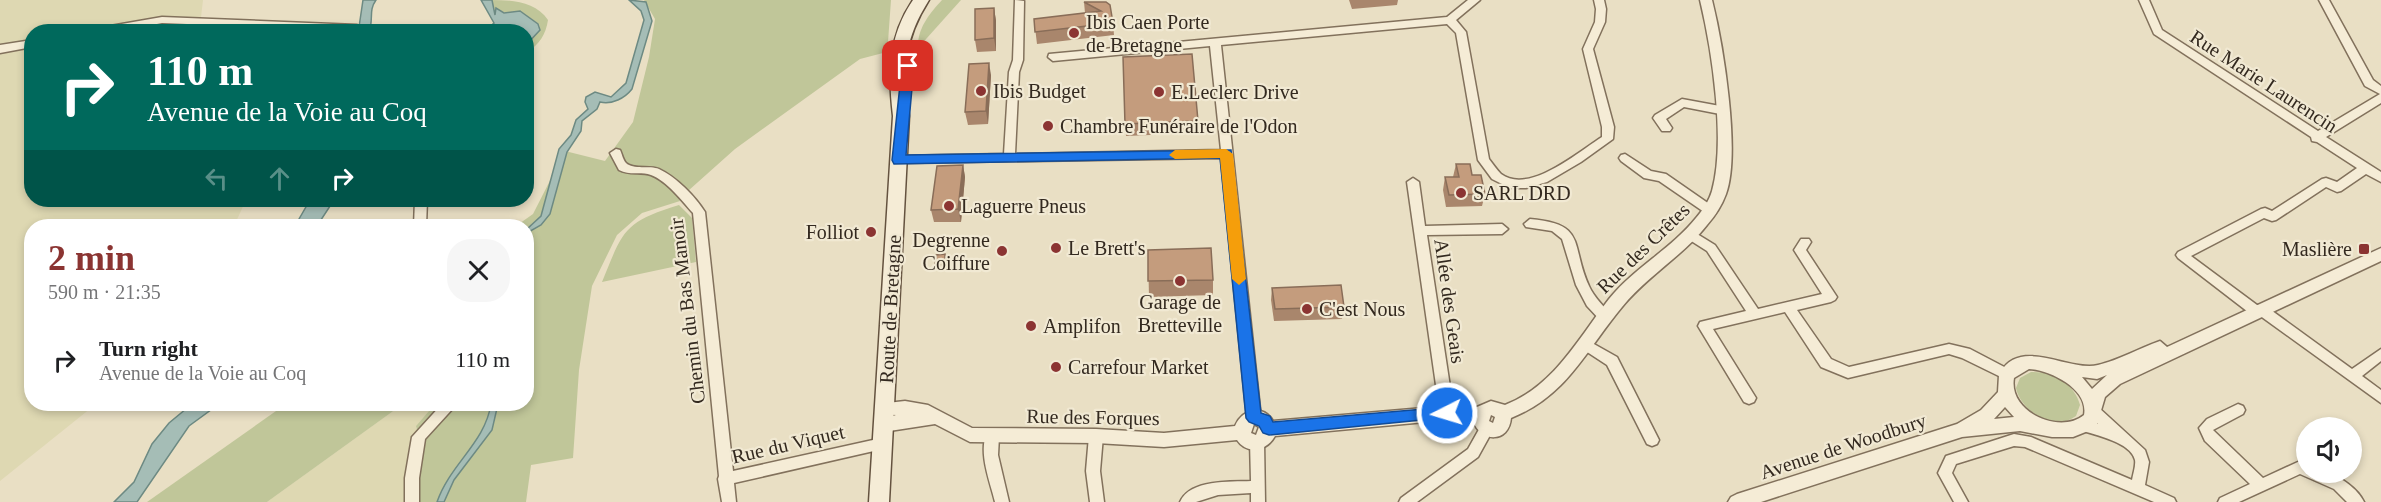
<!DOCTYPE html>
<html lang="en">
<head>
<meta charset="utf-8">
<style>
	:root { --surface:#fff; --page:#f6f6f6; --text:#202124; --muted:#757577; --accent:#8b3432 }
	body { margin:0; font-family:Georgia,serif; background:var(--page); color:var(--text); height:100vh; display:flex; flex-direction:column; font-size:22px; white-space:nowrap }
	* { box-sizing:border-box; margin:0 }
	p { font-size:20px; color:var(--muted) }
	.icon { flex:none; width:33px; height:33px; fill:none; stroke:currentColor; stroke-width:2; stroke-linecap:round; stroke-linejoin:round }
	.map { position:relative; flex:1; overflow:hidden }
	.side { position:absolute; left:24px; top:219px; width:510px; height:192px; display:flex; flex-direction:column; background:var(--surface); border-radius:24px; box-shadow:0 3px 9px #0003 }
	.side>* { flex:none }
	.top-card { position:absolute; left:24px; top:24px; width:510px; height:183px; border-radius:24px; box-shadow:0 3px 9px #0003; background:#00695c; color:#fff; overflow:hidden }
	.fabs { position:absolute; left:2296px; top:417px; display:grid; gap:12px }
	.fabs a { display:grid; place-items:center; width:66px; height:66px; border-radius:50%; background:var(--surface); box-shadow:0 3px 9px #0003; font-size:30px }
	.pin { position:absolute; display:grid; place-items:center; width:51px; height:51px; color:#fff; margin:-26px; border-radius:12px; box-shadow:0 3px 9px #0006 }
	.me { position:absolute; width:66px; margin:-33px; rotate:265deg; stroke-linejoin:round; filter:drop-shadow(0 0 4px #0008) }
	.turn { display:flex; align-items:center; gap:21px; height:126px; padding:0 24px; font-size:27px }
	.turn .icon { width:78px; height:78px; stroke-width:2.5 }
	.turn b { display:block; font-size:42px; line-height:51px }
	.lanes { display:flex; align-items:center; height:57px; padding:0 24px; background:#0003; justify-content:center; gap:30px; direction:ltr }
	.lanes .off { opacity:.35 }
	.round { display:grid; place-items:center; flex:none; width:63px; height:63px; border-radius:24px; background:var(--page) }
	.overview { display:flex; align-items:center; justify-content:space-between; height:102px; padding:0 24px }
	h1 { font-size:36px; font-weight:700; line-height:45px; color:var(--accent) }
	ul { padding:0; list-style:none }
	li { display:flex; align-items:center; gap:18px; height:78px; padding:0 24px }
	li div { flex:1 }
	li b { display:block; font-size:22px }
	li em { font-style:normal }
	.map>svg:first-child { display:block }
</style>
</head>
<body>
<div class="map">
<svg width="2381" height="502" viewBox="0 0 2381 502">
	<rect width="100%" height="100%" fill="#e9dfc4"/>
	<g fill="#ded8b2">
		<path d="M0,0H203L200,26L306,31L32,32V200H246L234,226H32V404H96L0,481Z"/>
		<path d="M403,404H435L416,426L419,437L412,502H267Z"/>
	</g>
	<g fill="#c0c699">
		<path d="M492,0C513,0 536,2 548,20C546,34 539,45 527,52V44L540,30L539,24L520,11L506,13L497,9L495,15Z"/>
		<path d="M644,0H891L888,42L883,53L860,59L735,149L679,199L680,201L642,213L617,235L592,286L579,370L573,458L531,465L526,502H412L419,437L416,426L435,404H526V226H516L533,214L565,151L605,161L633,122L649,57L655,19Z"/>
		<path d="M942,0H961L918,48C917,29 929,14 942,0Z"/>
		<path d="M679,205L692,218L696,262L602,282C623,231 623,222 679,205Z"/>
		<path d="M2031,372C2053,371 2074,383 2080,405L2076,416C2055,432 2021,412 2016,388L2020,378Z"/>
		<path d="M286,404H403L267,502H147Z"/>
	</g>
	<g fill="#a5bdb6" stroke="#6d8a83" stroke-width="1.5">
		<path d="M363,0H376C368,11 374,20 369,31L355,32L359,27Z"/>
		<path d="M481,0H492L495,15L496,8L504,13L520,11L538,24L540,30L527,44L526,32L523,29L496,26L492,31H485L494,23Z"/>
		<path d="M629,0L646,2L652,21L632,89C625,98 612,105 600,102L597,109L582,121L581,131L567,152L550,214L541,225L527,233V229L541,216L559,149L571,135L576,120L588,109L585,102L586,97L595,92L611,97L626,83L644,20L641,11Z"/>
		<path d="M310,200H334L317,226H295Z"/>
		<path d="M192,404H219L189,426L137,502H114L134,482L152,444L169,423Z"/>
		<path d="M491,404H498L492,430L454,480L444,502H437C450,464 485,443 491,404Z"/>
	</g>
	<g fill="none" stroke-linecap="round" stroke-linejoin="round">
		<defs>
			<g id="minor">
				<path d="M1015,0L1024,1L1023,60L1019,72L1015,154L1221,150L1210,46L1053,61L1048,57L1049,54L1447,17L1468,0H1480L1456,20L1466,32L1489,159C1493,164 1497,170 1501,174C1529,195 1578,152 1602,137V127L1583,49L1595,22L1596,9L1594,0H1604L1606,9L1605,22L1593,49L1614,127L1613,139L1581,162L1547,182L1526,188H1510L1492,179L1478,160L1456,33L1447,24L1221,45L1261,418L1259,422L1254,424L1249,422L1247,418L1221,158L895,163L893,160L895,157L899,156L1004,154L1009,72L1013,60Z"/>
				<path d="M2139,0H2149L2162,30L2318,131L2380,94L2365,86L2319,0H2329L2373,80L2381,86V103L2326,137L2381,172V182L2366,174L2341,191L2337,192L2326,187L2276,220L2272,221L2264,218L2191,256L2257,305H2264L2352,369L2381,349V361L2362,376L2381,390V403L2259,315H2252L2178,258L2176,255L2178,252L2261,209L2265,208L2272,211L2322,179L2326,178L2337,182L2357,168L2317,142L2312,141L2311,137L2154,34Z"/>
				<path d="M162,17L357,25L362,28L357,31L162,23L116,32H88L93,29Z"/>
				<path d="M32,40V47L0,53V45Z"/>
				<path d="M1682,99L1720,106L1725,110L1720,114L1684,107L1666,119L1672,128L1670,131H1662L1653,118L1655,115Z"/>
				<path d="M616,149L620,150C622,154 623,160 626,163C633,170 650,165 659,169C676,177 695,196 705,212L733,471L882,438L887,440L889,444L887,448L734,483L736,502H722L718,479L719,476L693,213C682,201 667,181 651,175C640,171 630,176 619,170L610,153Z"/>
				<path d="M1625,154L1651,171L1666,174L1715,208L1717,211L1715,214H1707L1659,181L1644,178L1621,161L1619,158L1621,155Z"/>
				<path d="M1413,178L1419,182L1425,226L1502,224L1508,229L1502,234L1427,235L1454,413L1452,417L1447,419L1442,417L1440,413L1407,182Z"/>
				<path d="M415,200H427L426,226H414Z"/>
				<path d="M1530,219C1588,224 1570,245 1589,286C1594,298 1605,306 1611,317L1609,321H1601L1587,306L1576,285L1562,239L1552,231L1526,227L1524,224Z"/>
				<path d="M1689,229L1715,245L1758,309L1822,294L1794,250L1801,239H1809L1811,242L1806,250L1837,297L1835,300L1831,302L1797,310L1831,359L1849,367L1949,344L1970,349L2012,371L2013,375L2012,379L2007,380L1962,358L1949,354L1848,378L1821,367L1785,312L1713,329L1756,398L1754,402L1749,404L1744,402L1698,326L1700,322L1704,321L1746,311L1707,251L1685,237L1683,234Z"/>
				<path d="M1585,339L1617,357L1659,440L1657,444L1652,446L1647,444L1607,365L1581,348L1579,344L1581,340Z"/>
				<path d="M442,404H457L425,439L419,478V502H405V478L412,437Z"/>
				<path d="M2238,404L2243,406L2245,410L2243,414L2213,430L2263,478L2300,461L2307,464V472C2313,472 2321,471 2326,473C2340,476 2358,489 2364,502H2347L2334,489L2300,474L2239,502H2218L2220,498L2250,484L2205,441L2199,428L2207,419Z"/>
				<path d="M2093,405L2098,407L2145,450L2149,462L2145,485L2174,498L2176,502H2154L2025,447L2014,446L1956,464L1952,473L1968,502H1954L1938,473L1946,456L2014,434L2031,437L2132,480C2133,474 2136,466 2135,460C2131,442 2095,435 2080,430L2078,426L2080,422L2085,420L2098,424L2086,411L2088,407Z"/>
				<path d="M1487,422L1492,424L1494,428L1478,457L1417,502H1399L1401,498L1468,449L1482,424Z"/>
				<path d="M992,430L997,432L999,436L998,455L1009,502H995C990,481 978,453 987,432Z"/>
				<path d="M1096,430L1101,432L1103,436L1100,471L1104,502H1090L1086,471L1089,436L1091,432Z"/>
				<path d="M1257,435L1262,437L1264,441L1265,502H1251V493L1218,495L1196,502H1180C1190,479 1230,482 1251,481L1250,441L1252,437Z"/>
			</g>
			<g id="tertiary">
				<path d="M1700,0H1712C1723,44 1741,153 1726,194C1722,205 1715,216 1707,225C1683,256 1647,276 1622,307C1586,350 1567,396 1511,418C1509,443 1481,443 1473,421L1447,420L1275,436C1267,451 1247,455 1237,440L1164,447L1096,443L970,442L935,424L883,432L877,430L875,425L877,420L896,415L878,414L876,409L878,404L905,401L928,405L972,428L1096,429L1164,433L1235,426C1242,409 1263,404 1273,421L1447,406L1477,407L1491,401L1505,405C1554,386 1578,339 1609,299C1634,268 1671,249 1696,218C1703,210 1709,201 1712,191C1726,141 1712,50 1700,0ZM1491,415L1495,417L1493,423L1489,421ZM1254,424L1259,427L1256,435L1251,433Z"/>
				<path d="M2381,248V261L2120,384L2105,397L2097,424L2088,431L2073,437H2052L2020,431L1962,437L1761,502H1728L1731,497L1737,494L1957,424L1981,410L1998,392L1999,375C2019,335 2068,372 2098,365C2119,360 2140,348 2160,341L2167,347ZM2029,369C2050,370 2089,389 2084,415C2060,435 2008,412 2014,378ZM2107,375L2092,389L2082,377L2097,379ZM2005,407L2014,417L1994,419Z"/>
			</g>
			<path id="secondary" d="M913,0H929C903,41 903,69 909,116L889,502H869L893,116C888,73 888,37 913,0Z"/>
		</defs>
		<use href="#minor" stroke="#82715c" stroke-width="3"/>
		<use href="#tertiary" stroke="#82715c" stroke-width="3"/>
		<use href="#secondary" stroke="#64523f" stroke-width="3"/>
		<use href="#minor" fill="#f5ecd6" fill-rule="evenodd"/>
		<use href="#tertiary" fill="#f5ecd6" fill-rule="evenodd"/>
		<use href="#secondary" fill="#f5ecd6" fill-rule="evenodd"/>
	</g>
	<g fill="#a9866c">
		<path d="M1349,0H1398L1397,5L1352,9Z"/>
		<path d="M1084,2H1106L1113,23L1114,35L1037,44L1034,19L1085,13Z"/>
		<path d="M994,8L996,21V51L977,52L975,40Z"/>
		<path d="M1123,57L1198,121V133L1126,136Z"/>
		<path d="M991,75L988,124L968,125L965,112Z"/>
		<path d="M1456,164L1485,194L1482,206L1446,207L1443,190L1445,177H1453Z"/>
		<path d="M963,165L965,177L961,222H934L931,210Z"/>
		<path d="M1148,250L1213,280V295L1149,297Z"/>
		<path d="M946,259V268L936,269L935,265Z"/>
		<path d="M1272,288L1344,307L1342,319L1274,321L1271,300Z"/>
	</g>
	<g fill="#896d58">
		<path d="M994,8L996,21V51L994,38Z"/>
		<path d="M989,63L991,75L988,124L986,111Z"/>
		<path d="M963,165L965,177L961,222L958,209Z"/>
	</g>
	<g fill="#c49c7d" stroke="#896d58" stroke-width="1.5">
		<path d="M1084,2H1106L1110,5L1113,23L1035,32L1034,19L1101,11Z"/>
		<path d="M994,8V38L975,40V9Z"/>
		<path d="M1192,54L1198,121L1125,124L1123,57Z"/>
		<path d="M989,63L986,111L965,112L969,64Z"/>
		<path d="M1456,164H1470L1472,175H1481L1485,194L1449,195L1445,177H1459Z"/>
		<path d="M963,165L958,209L931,210L937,166Z"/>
		<path d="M1211,248L1213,280L1148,281V250Z"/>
		<path d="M945,254V264L935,265L936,255Z"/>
		<path d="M1341,285L1344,307L1275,309L1272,288Z"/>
	</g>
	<path fill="#1a73e8" stroke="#114b97" stroke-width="1.5" d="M908,62L914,66L906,155L1231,150L1261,413L1270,416L1273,422L1447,407L1454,413L1452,417L1269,435L1263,433L1259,426L1249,422L1246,418L1220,158L894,164L892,160L902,66Z"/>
	<path fill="#f59e0b" d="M1226,149L1233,154L1246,279L1239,285L1232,279L1220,158L1175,159L1169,155L1175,150Z"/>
	<g fill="#8b3432" stroke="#f1e9d3" stroke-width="2">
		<circle cx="1074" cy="33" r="6"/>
		<circle cx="981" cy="91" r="6"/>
		<circle cx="1159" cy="92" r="6"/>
		<circle cx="1048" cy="126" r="6"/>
		<circle cx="1461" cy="193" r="6"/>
		<circle cx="949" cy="206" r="6"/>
		<circle cx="871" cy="232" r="6"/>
		<circle cx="1056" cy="248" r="6"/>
		<rect x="2358" y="243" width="12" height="12" rx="3"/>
		<circle cx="1002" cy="251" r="6"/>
		<circle cx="1180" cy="281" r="6"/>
		<circle cx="1307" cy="309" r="6"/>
		<circle cx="1031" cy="326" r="6"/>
		<circle cx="1056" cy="367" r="6"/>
	</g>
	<g text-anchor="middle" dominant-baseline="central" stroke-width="4.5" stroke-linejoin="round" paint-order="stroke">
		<g font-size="20" fill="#33291f" stroke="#f1e9d3" text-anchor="start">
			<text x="1086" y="22">Ibis Caen Porte<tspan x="1086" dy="23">de Bretagne</tspan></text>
			<text x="993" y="91">Ibis Budget</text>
			<text x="1171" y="92">E.Leclerc Drive</text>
			<text x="1060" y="126">Chambre Funéraire de l'Odon</text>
			<text x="1473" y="193">SARL DRD</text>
			<text x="961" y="206">Laguerre Pneus</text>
			<text x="859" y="232" text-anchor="end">Folliot</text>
			<text x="990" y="240" text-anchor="end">Degrenne<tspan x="990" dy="23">Coiffure</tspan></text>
			<text x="1068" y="248">Le Brett's</text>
			<text x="2352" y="249" text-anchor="end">Maslière</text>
			<text x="1180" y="302" text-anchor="middle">Garage de<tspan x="1180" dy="23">Bretteville</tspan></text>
			<text x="1319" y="309">C'est Nous</text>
			<text x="1043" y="326">Amplifon</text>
			<text x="1068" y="367">Carrefour Market</text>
		</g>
		<g font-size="20" fill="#33291f" stroke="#f1e9d3">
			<text transform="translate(2264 81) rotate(33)">Rue Marie Laurencin</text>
			<text transform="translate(1643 248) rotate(-44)">Rue des Crêtes</text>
			<text transform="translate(1450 301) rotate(82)">Allée des Geais</text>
			<text transform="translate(890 309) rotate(-87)">Route de Bretagne</text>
			<text transform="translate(687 311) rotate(-97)">Chemin du Bas Manoir</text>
			<text transform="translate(1093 417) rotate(1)">Rue des Forques</text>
			<text transform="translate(788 444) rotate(-13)">Rue du Viquet</text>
			<text transform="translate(1843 446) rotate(-18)">Avenue de Woodbury</text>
		</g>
	</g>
</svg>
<div class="fabs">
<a><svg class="icon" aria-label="sound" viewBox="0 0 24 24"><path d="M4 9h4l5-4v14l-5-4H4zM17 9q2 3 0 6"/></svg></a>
</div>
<div class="pin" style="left:908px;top:66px;background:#d93025"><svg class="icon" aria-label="arrive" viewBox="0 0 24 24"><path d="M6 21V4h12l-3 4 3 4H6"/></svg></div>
<svg class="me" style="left:1447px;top:413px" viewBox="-20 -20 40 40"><circle r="17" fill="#1a73e8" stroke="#fff" stroke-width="3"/><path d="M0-11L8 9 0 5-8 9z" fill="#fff"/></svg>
<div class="top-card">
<div class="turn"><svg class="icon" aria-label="right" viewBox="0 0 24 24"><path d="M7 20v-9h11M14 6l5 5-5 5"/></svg><div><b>110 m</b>Avenue de la Voie au Coq</div></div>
<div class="lanes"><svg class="icon off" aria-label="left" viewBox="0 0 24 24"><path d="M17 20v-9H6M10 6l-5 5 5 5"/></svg><svg class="icon off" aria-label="ahead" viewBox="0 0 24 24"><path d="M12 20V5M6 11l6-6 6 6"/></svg><svg class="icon" aria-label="right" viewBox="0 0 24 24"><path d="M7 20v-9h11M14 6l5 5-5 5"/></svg></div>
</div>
<section class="side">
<div class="overview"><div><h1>2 min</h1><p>590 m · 21:35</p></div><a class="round"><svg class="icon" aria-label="close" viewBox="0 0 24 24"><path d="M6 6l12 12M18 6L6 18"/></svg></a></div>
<ul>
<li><svg class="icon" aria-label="right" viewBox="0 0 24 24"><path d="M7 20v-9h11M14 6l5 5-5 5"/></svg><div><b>Turn right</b><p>Avenue de la Voie au Coq</p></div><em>110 m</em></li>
</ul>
</section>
</div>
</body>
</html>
